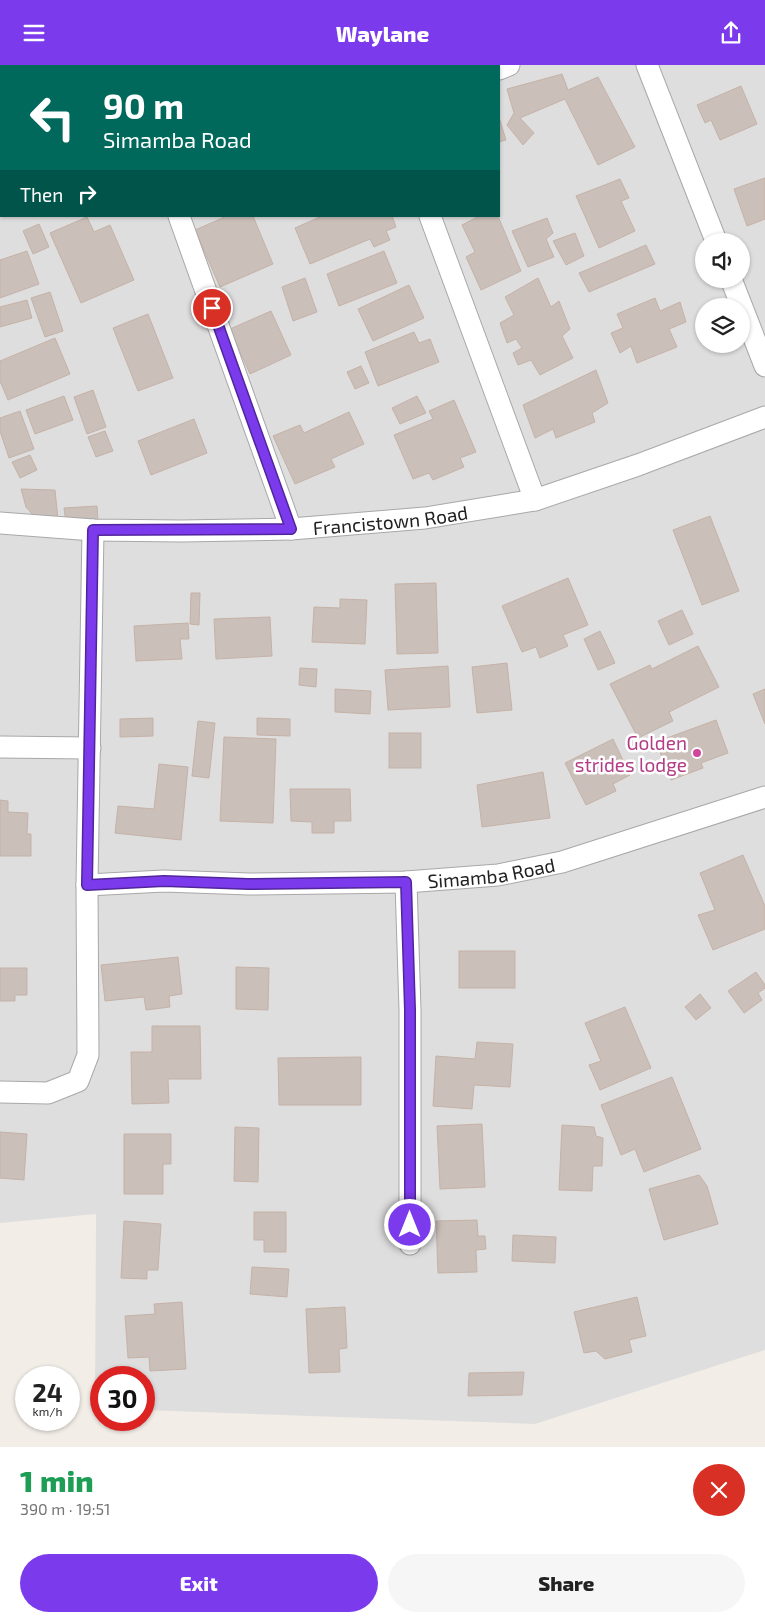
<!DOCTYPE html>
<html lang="en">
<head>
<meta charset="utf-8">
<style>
	:root { --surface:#fff; --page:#f6f6f6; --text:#222; --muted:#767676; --accent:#7c3aed }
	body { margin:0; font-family:"Exo 2",sans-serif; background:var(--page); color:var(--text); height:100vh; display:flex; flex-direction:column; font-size:19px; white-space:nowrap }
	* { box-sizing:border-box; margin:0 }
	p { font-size:16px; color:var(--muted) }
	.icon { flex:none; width:28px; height:28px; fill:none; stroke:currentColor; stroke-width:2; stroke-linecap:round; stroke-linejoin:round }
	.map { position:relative; height:1382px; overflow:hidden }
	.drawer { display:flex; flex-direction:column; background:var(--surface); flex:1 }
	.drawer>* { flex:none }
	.guide { position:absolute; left:0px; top:0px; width:500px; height:152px; box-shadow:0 1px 4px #0004; background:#00695c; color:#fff; overflow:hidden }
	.buttons { position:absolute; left:695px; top:168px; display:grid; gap:10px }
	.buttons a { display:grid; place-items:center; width:55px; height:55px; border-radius:50%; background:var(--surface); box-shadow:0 1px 4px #0004; font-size:25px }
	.speed { position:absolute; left:15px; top:1301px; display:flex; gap:10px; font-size:25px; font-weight:700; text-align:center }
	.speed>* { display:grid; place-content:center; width:65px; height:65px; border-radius:50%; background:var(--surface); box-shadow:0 1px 4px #0004; line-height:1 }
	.speed small { font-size:12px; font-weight:400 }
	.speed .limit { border:8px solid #d22; background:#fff; color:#111 }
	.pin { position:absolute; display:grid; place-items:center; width:42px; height:42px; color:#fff; margin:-21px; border:2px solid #fff; border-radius:50%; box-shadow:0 1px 5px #0007 }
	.me { position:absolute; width:55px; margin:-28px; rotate:0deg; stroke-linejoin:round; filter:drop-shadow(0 0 4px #0008) }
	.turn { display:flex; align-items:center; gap:18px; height:105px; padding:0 20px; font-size:22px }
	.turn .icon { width:65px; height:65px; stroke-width:2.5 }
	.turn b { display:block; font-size:35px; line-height:42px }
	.then { display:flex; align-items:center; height:48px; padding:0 20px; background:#0003; gap:10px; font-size:19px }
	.round { display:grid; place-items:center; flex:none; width:52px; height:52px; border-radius:26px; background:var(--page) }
	.summary { display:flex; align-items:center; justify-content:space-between; height:85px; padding:0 20px }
	h1 { font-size:30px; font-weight:800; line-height:38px; color:#1e9e55 }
	.button { display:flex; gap:10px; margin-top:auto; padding:10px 20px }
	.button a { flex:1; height:58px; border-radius:30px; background:var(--accent); color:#fff; font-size:20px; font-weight:800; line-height:58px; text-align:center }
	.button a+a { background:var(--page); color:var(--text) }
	header { display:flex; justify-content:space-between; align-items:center; height:65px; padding:0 20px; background:var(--accent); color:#fff; font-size:22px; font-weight:800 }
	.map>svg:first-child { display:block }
</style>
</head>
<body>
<header><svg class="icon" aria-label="menu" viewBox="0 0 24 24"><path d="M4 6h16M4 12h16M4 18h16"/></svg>Waylane<svg class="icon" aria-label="share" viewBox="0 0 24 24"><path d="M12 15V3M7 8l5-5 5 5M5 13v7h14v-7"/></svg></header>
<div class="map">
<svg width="765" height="1382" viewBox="0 0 765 1382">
	<rect width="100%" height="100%" fill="#f2ede7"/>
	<path fill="#dfdede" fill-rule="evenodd" d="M0,0H765V1285L535,1359L144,1345V1312H101V1343H95L96,1149L0,1158ZM1,1H499V151H1ZM704,176H741V214H704ZM704,241H741V279H704Z"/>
	<g fill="#cabfb9" stroke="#c5b2a7">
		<path d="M154,0H189L190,1H154Z"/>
		<path d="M562,9L568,25L598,12L635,82L598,100L565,34L520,53L534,68L523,80L507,60L514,48L507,24Z"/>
		<path d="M741,21L757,59L720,75L711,55L705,58L697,40Z"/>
		<path d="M499,52L506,75L499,77Z"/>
		<path d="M765,113V154L747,161L734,124Z"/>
		<path d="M620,114L629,133L621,136L635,166L599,183L576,131Z"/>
		<path d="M227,151H253L273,199L220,222L195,165Z"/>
		<path d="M322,151H392L396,162L386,166L390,175L374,182L370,174L310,199L295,163Z"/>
		<path d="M479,151H498L521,206L481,225L466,192L475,187L462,160Z"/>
		<path d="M87,152L94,167L110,160L134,215L81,238L50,168Z"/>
		<path d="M547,153L553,168L546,174L554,192L528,202L512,166Z"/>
		<path d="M39,159L49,182L33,189L23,166Z"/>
		<path d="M575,168L584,191L566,200L553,176Z"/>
		<path d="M646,180L655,199L589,227L579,208Z"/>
		<path d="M27,186L39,219L0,233V195Z"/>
		<path d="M384,186L397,218L339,241L327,209Z"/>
		<path d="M305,213L317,247L293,256L282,222Z"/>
		<path d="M538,213L551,242L559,236L570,264L562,271L573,293L540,310L531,295L518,300L513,288L522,283L516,274L507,278L500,258L514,250L505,232Z"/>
		<path d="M409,220L424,253L373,276L358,244Z"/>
		<path d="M50,227L63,266L45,272L31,233Z"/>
		<path d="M655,233L660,246L680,237L686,257L669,264L677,282L637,298L631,281L620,288L611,268L623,263L617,249Z"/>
		<path d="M27,235L32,253L0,262V242Z"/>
		<path d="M271,246L291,290L250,309L230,264Z"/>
		<path d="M148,249L173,313L138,326L113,263Z"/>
		<path d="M414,267L419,278L430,274L439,297L378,321L365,287Z"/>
		<path d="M55,273L70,309L8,335L0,316V296Z"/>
		<path d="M361,301L369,318L355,324L347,307Z"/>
		<path d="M596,305L608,338L592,348L595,357L556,373L553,364L535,373L523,340Z"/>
		<path d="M93,325L106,362L87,369L74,332Z"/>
		<path d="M64,331L73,355L35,369L26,345Z"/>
		<path d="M417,331L426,348L400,359L392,343Z"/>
		<path d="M454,335L476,387L460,393L464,402L433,415L429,408L413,414L394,370L433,354L429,346Z"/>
		<path d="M20,346L34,384L9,393L0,366V353Z"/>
		<path d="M349,347L364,379L331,394L335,402L295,419L273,371L300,360L304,368Z"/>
		<path d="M194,354L207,388L151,410L138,376Z"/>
		<path d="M105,366L113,386L96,392L88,372Z"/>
		<path d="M30,390L37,405L20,413L12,397Z"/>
		<path d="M21,424L55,425L58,454L33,450L26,442Z"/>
		<path d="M97,441L98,456L66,458L64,443Z"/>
		<path d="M710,451L739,526L702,540L673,465Z"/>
		<path d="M568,513L588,560L563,570L568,581L540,593L536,582L522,587L502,541Z"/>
		<path d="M436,518L438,588L397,589L395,519Z"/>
		<path d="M191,528H200L199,560L190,559Z"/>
		<path d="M340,534L367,535L365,579L312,577L314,542L340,543Z"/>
		<path d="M682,545L693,569L669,580L658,556Z"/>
		<path d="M270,552L272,591L216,594L214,554Z"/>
		<path d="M188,558L189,574H180L182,594L136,596L134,561Z"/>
		<path d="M600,566L615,598L598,605L584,574Z"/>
		<path d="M698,581L719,622L669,647L673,656L638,673L610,619L650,600L652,604Z"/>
		<path d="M507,598L512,645L477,648L472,602Z"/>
		<path d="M448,601L450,642L388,645L385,605Z"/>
		<path d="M300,603L317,604L316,622L299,620Z"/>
		<path d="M335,624L371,626L370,649L335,647Z"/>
		<path d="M765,624V659L753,629Z"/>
		<path d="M153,653V671L120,672V654Z"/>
		<path d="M257,653L290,654V671L257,670Z"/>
		<path d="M716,655L728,688L701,698L703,703L671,715L656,677Z"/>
		<path d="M198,656L215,658L209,713L192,711Z"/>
		<rect x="389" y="668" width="32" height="35"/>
		<path d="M224,672L276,674L273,758L220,756Z"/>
		<path d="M613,674L630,710L613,719L616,726L586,740L565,698Z"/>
		<path d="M159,699L188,702L181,775L115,768L118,741L154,744Z"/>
		<path d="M543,707L550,753L482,762L477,720Z"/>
		<path d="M290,724H350L351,756H334V768H312V757L291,756Z"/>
		<path d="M0,735L8,736V747L28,748L27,769H31V791H0Z"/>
		<path d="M743,790L765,841V864L713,885L698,850L715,845L700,808Z"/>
		<rect x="459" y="886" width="56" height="37"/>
		<path d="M178,892L182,929L169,931L170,942L146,945L144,932L105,936L101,900Z"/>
		<path d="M236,902L269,903L268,945L236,944Z"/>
		<path d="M0,903H27V930H15V936H0Z"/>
		<path d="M756,907L765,920V923L758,928L762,935L744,948L728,926Z"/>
		<path d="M700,929L711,943L696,955L685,942Z"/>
		<path d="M625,942L651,1003L600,1025L589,1000L601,996L585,958Z"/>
		<path d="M152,961H200L201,1014H168L169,1038L132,1039L131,987H152Z"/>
		<path d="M477,977L513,979L510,1022L474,1020L472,1044L433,1041L436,991L475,994Z"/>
		<path d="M361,992V1040H279L278,993Z"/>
		<path d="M672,1012L701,1084L644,1107L635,1084L621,1090L601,1040Z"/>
		<path d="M482,1059L485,1122L440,1124L437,1061Z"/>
		<path d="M562,1060L594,1062L596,1071L603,1073L602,1101H593L592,1126L559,1125Z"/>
		<path d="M235,1062L259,1063L258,1117L234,1116Z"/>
		<path d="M0,1067L27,1069L24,1115L0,1113Z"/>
		<path d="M124,1069H171V1099H163V1129H124Z"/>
		<path d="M699,1110L707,1121L718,1159L664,1175L649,1124Z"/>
		<path d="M254,1147H286V1187H264V1175H254Z"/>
		<path d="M477,1155L478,1171H485L486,1184L476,1185L477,1207L438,1208L436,1156Z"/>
		<path d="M124,1156L161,1159L158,1205H147V1214L121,1213Z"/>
		<path d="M513,1170L556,1172L555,1198L512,1196Z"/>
		<path d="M252,1202L289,1204L287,1232L250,1229Z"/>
		<path d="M637,1232L646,1271L629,1275L632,1287L605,1294L596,1286L584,1288L574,1247Z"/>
		<path d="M182,1237L186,1304L150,1306L149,1292L128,1293L125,1251L155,1249L154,1239Z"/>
		<path d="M345,1242L347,1283L339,1284L340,1307L309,1308L306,1244Z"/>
		<path d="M524,1307L522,1330L468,1331L469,1308Z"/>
	</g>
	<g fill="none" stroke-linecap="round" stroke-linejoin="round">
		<defs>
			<g id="minor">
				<path d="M117,0V1"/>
				<path d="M374,0L375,1"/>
				<path d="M647,0L716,176"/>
				<path d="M499,4L509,0"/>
				<path d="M179,151L291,464"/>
				<path d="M430,151L535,435"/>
				<path d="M731,214L765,301"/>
				<path id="s1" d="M0,458L93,465L181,466L291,464L425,453L535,435L638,400L765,352"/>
				<path d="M0,682L90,683"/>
				<path d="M406,817L410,945V1179"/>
				<path id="s2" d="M87,820L164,816L249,819L406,817L498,810L562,797L765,732"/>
				<path d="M0,1027L48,1028L78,1016L88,990L87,820L93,465"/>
			</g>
		</defs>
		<use href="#minor" stroke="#a8a8a8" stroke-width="23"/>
		<use href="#minor" stroke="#fff" stroke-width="21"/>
	</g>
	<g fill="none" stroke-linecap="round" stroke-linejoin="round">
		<defs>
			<path id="route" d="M212,243L291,464L93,465L87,820L164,816L248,819L406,817L410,945V1160"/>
		</defs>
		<use href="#route" stroke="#51269a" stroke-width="12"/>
		<use href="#route" stroke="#7c3aed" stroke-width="9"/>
	</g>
	<circle fill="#d1479c" stroke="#fff" stroke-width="2" cx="697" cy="688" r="5"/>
	<g text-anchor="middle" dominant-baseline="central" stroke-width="5" stroke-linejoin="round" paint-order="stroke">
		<g font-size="19" fill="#212121" stroke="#fff">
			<text stroke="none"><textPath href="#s1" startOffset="391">Francistown Road</textPath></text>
			<text stroke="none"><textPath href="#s2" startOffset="405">Simamba Road</textPath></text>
		</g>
		<g font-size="19" fill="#b23c85" stroke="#fff" text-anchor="end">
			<text x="687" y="677">Golden<tspan x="687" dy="22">strides lodge</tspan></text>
		</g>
	</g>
</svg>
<div class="buttons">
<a><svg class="icon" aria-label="sound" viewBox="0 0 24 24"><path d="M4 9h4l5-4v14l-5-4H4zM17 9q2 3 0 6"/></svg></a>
<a><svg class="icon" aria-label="layers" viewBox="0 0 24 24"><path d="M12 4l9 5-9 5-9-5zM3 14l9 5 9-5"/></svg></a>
</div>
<div class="speed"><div>24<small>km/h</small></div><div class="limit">30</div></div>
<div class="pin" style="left:212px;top:243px;background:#d93025"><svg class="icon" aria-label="arrive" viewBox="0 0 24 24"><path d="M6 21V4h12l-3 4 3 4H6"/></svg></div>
<svg class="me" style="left:410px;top:1160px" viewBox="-20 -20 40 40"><circle r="17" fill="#7c3aed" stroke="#fff" stroke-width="3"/><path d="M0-11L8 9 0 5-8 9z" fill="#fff"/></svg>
<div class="guide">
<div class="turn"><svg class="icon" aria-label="left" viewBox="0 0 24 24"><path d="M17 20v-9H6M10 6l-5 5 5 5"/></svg><div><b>90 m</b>Simamba Road</div></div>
<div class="then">Then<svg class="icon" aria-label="right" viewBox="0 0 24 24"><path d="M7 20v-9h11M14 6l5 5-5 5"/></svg></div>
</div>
</div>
<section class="drawer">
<div class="summary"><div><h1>1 min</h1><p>390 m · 19:51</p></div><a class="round" style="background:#d93025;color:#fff"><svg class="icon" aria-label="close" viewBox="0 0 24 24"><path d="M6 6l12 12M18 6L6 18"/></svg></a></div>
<div class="button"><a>Exit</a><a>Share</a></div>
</section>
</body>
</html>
